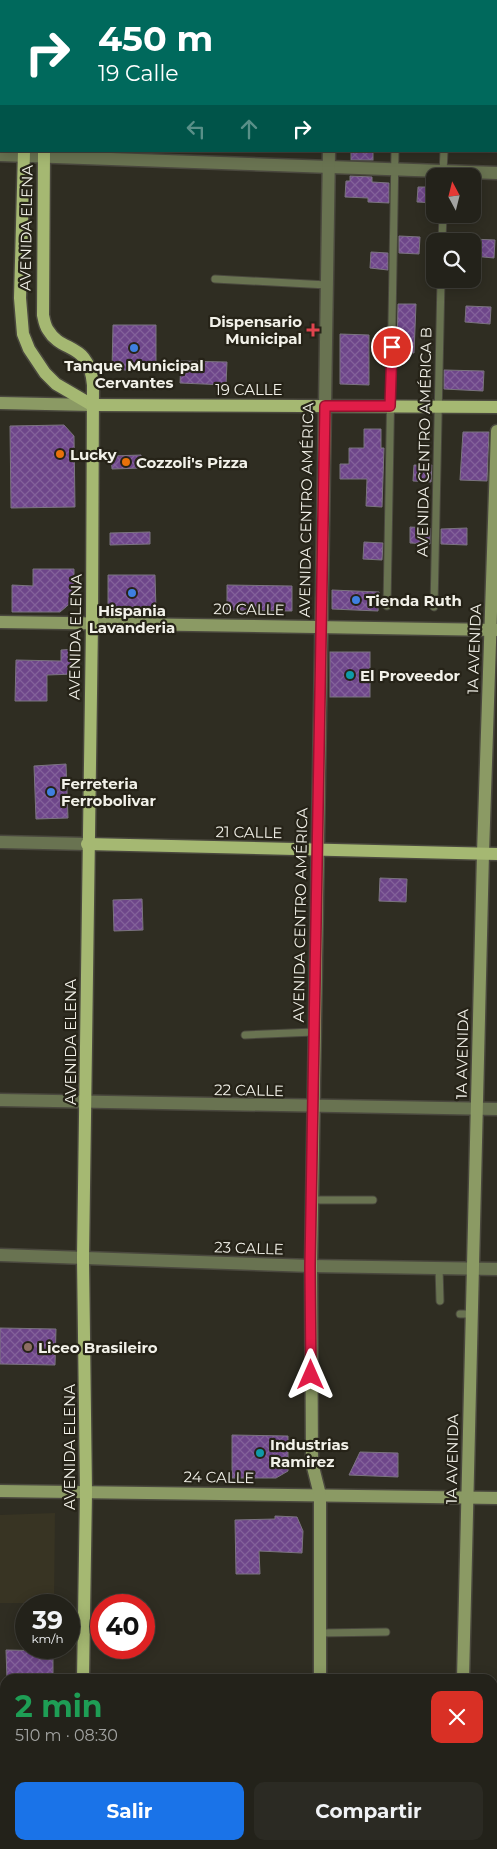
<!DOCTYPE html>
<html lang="es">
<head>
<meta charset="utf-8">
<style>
	:root { --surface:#23221a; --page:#2b2a23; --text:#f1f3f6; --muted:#a3a4a2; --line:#403f39; --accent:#1a73e8 }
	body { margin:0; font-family:Montserrat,sans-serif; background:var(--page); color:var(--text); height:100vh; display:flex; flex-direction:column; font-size:19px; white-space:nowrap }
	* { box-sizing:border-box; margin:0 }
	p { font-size:16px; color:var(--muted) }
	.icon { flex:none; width:28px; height:28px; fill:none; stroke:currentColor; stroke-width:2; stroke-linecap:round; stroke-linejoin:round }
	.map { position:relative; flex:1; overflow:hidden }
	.details { position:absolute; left:0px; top:1674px; width:498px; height:176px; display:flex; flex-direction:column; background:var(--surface); border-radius:15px 15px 0 0; box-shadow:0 2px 12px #0003,0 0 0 1px var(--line) }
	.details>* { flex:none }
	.hud { position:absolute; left:0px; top:0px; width:498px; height:152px; box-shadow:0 2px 12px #0003,0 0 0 1px var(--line); background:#00695c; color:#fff; overflow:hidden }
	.needle { width:32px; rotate:353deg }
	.buttons { position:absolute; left:426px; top:168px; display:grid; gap:10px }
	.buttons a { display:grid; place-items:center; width:55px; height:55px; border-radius:10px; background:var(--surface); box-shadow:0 2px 12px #0003,0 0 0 1px var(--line); font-size:25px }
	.speed { position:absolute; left:15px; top:1594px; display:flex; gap:10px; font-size:25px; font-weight:700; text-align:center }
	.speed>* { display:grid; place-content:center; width:65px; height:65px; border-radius:50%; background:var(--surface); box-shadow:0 2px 12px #0003,0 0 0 1px var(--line); line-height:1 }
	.speed small { font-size:12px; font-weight:400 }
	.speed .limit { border:8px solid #d22; background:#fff; color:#111 }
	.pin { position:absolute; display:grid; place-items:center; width:42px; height:42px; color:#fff; margin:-21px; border:2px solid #fff; border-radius:50%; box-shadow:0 1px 5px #0007 }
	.me { position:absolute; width:55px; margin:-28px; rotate:0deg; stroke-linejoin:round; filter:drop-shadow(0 0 4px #0008) }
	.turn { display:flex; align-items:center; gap:18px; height:105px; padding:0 15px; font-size:22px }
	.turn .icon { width:65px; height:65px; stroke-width:2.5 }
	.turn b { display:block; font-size:35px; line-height:42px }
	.lanes { display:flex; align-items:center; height:48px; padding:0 15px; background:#0003; justify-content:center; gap:25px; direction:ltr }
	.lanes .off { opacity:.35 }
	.round { display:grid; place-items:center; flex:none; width:52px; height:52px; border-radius:10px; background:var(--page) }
	.headline { display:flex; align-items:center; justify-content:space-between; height:85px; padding:0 15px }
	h1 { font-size:30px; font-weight:700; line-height:38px; color:#1e9e55 }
	.cta { display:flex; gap:10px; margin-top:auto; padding:10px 15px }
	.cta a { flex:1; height:58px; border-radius:10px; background:var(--accent); color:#fff; font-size:20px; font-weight:700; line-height:58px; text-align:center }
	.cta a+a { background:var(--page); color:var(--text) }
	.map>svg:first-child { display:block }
</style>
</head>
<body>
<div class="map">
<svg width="497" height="1849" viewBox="0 0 497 1849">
	<defs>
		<pattern id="building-cross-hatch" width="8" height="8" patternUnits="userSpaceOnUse" patternTransform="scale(1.25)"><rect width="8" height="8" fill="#6e468a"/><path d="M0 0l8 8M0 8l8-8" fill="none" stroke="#83619a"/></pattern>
	</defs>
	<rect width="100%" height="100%" fill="#2f2d22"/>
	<path fill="#383423" d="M55,1513L54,1603H0V1515Z"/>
	<g fill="url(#building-cross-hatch)" stroke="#7b7480">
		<rect x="351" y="151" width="22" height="9"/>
		<path d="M350,176L372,177V182L389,183V203L368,202V198L345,197L346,181H350Z"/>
		<path d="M418,187H435V203L417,202Z"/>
		<path d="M399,236L420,237L419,254L399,253Z"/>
		<path d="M472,239L495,240L494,258L472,256Z"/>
		<path d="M371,252L388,253V270L370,268Z"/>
		<path d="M398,304H416L414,353L397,352Z"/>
		<path d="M466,306L491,307L490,324L465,322Z"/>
		<path d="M113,325H156V370H112Z"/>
		<path d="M340,334L369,335V385L340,384Z"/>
		<path d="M181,361L227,362L226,385L180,383Z"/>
		<path d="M444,370L484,371L483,391L444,389Z"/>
		<path d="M64,425L74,436L75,507L11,508L10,426Z"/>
		<path d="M364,429H381V448H384L382,507L366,506L367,479H340V464H349V448H364Z"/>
		<path d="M463,432H489L487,481L460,480Z"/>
		<path d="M141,455L142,468L112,469L111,456Z"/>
		<path d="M414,465H432L431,482L413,481Z"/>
		<path d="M410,527L430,528V544L410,543Z"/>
		<path d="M467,528V545L441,544V529Z"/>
		<path d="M150,532V544L110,545V533Z"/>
		<path d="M364,542L383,543L382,560L363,559Z"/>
		<path d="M33,569H74V600L60,612H12V585L33,586Z"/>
		<path d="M108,575H155L156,610H108Z"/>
		<path d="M227,585L292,586V611L227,610Z"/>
		<path d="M332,590L379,592L378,611L332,609Z"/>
		<path d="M76,649V674L47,675V701H15L16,660L61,661V650Z"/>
		<rect x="330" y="652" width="40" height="45"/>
		<path d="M66,764L68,818L36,819L34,766Z"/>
		<path d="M380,878L407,879L406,902L379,901Z"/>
		<path d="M142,899L143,930L114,931L113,900Z"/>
		<path d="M0,1328L56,1329L55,1365L0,1364Z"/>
		<path d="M232,1435L288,1436V1471L276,1478H232Z"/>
		<path d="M360,1452L398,1453V1477L349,1475Z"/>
		<path d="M275,1516L297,1517L303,1531L302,1553L259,1551L260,1574H236L235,1520L275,1519Z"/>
		<path d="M6,1650L53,1651V1679H7Z"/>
	</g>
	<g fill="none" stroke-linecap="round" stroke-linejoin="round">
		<defs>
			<g id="lane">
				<path d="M397,1V0"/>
				<path d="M448,1V0"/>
				<path d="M443,173L444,151"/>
				<path d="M442,241L443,214"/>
				<path d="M215,279L327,285"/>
				<path d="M387,606L395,151"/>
				<path d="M434,607L441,279"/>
				<path d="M245,1035L314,1032"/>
				<path d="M312,1200H373"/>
				<path d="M439,1268L440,1301"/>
				<path d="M460,1314H472"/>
				<path d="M320,1633L386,1632"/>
				<path d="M461,1849V1845"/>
			</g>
			<g id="street">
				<path d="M103,1V0"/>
				<path d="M147,1V0"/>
				<path d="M197,1V0"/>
				<path d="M258,1V0"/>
				<path d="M331,1V0"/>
				<path d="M0,12H1"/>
				<path d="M496,28H497"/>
				<path d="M0,155L497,173"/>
				<path d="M325,406L329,151"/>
				<path d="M0,842L87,844"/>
				<path d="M0,1100L497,1109"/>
				<path d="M0,1255L311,1266L497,1269"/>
			</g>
			<g id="secondary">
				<path d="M0,403L92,405"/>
				<path d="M0,622L497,630"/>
				<path d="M0,1491L497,1498"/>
				<path d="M320,1679V1495L312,1463L311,1266L325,406"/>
				<path d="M463,1679L483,853L497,431"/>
				<path d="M0,1715H5"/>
				<path d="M492,1720L497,1721"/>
				<path d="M314,1849V1845"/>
				<path d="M449,1849V1845"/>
			</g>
			<g id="primary">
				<path d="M27,1V0"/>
				<path d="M48,1V0"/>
				<path d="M24,151L20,298L23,334L29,349L45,373L56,384L92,405"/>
				<path d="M44,151L43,315C44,320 45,326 48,330C62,354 89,341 93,385L92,623L83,1258L86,1492L83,1679"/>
				<path d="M92,405L497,407"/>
				<path d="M87,844L497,854"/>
				<path d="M78,1849V1845"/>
			</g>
		</defs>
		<use href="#lane" stroke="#4a483e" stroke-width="9"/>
		<use href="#street" stroke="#4a483e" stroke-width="15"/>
		<use href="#secondary" stroke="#4a483e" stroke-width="15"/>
		<use href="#primary" stroke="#4a483e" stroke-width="15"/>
		<use href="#lane" stroke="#697351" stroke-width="7"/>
		<use href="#street" stroke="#697351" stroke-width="12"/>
		<use href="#secondary" stroke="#8b9a64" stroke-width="12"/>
		<use href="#primary" stroke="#a5b872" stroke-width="12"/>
	</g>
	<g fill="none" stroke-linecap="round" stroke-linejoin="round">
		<defs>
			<path id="route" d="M311,1375L310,1266L325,406H390L392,347"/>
		</defs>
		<use href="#route" stroke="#92132f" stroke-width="12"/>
		<use href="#route" stroke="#e11d48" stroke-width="9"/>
	</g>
	<path fill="#e0444e" stroke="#262318" stroke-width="2" d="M310.5 322.5h5v5h5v5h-5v5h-5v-5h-5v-5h5z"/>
	<g fill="#3f7fe0" stroke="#262318" stroke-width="2">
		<circle cx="134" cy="348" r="5"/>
		<circle cx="132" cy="593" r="5"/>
		<circle cx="356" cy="600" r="5"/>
		<circle cx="51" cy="792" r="5"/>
	</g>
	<g fill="#e8710a" stroke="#262318" stroke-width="2">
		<circle cx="60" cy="454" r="5"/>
		<circle cx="126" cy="462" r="5"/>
	</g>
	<g fill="#0f9aa8" stroke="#262318" stroke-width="2">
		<circle cx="350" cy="675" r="5"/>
		<circle cx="260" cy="1453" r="5"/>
	</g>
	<circle fill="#8d6e63" stroke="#262318" stroke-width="2" cx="28" cy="1347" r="5"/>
	<g text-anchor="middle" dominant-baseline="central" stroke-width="4.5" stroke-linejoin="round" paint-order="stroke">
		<g font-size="15" fill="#f2f1e9" stroke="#262318">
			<text transform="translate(26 228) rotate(-89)">AVENIDA ELENA</text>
			<text x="249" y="389">19 CALLE</text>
			<text transform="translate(424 442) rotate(-89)">AVENIDA CENTRO AMÉRICA B</text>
			<text transform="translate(306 510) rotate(-89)">AVENIDA CENTRO AMÉRICA</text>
			<text transform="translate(249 609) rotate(1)">20 CALLE</text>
			<text transform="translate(75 637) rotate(-89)">AVENIDA ELENA</text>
			<text transform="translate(474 649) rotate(-88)">1A AVENIDA</text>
			<text transform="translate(249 832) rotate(1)">21 CALLE</text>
			<text transform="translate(300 915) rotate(-89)">AVENIDA CENTRO AMÉRICA</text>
			<text transform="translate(70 1042) rotate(-90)">AVENIDA ELENA</text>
			<text transform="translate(462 1054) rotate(-89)">1A AVENIDA</text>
			<text transform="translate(249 1090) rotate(1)">22 CALLE</text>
			<text transform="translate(249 1248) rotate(2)">23 CALLE</text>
			<text transform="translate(69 1447) rotate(-90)">AVENIDA ELENA</text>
			<text transform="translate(452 1459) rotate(-89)">1A AVENIDA</text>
			<text transform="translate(219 1477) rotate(1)">24 CALLE</text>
		</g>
		<g font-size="15" font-weight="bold" fill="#f2f1e9" stroke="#262318" text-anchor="start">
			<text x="302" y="321" text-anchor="end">Dispensario<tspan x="302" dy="17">Municipal</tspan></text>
			<text x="134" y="365" text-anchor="middle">Tanque Municipal<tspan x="134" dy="17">Cervantes</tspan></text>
			<text x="70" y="454">Lucky</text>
			<text x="136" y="462">Cozzoli's Pizza</text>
			<text x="366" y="600">Tienda Ruth</text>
			<text x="132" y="610" text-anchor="middle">Hispania<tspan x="132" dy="17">Lavanderia</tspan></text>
			<text x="360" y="675">El Proveedor</text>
			<text x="61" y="783">Ferreteria<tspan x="61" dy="17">Ferrobolivar</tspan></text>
			<text x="38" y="1347">Liceo Brasileiro</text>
			<text x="270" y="1444">Industrias<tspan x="270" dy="17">Ramirez</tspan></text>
		</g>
	</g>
</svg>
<div class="buttons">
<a><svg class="needle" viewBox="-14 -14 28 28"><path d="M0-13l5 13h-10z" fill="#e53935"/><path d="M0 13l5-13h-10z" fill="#a3a4a2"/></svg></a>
<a><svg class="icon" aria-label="search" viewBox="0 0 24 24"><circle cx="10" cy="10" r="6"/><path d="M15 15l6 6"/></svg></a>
</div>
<div class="speed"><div>39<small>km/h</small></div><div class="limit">40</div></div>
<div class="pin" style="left:392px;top:347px;background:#d93025"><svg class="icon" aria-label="arrive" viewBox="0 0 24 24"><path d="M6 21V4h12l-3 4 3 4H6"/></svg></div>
<svg class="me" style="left:311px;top:1375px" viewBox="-20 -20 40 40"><path d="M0-17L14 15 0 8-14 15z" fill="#e11d48" stroke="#fff" stroke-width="4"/></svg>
<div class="hud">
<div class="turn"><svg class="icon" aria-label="right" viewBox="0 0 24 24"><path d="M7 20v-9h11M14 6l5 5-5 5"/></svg><div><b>450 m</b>19 Calle</div></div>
<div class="lanes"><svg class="icon off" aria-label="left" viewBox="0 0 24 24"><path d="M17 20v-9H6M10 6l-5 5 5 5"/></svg><svg class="icon off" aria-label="ahead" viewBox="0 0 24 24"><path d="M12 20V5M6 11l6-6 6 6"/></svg><svg class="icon" aria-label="right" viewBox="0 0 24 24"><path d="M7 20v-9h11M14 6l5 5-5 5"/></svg></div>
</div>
<section class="details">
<div class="headline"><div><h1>2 min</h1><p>510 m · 08:30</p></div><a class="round" style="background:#d93025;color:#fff"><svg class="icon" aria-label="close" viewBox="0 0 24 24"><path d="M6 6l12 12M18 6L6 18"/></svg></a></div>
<div class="cta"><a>Salir</a><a>Compartir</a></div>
</section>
</div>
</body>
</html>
